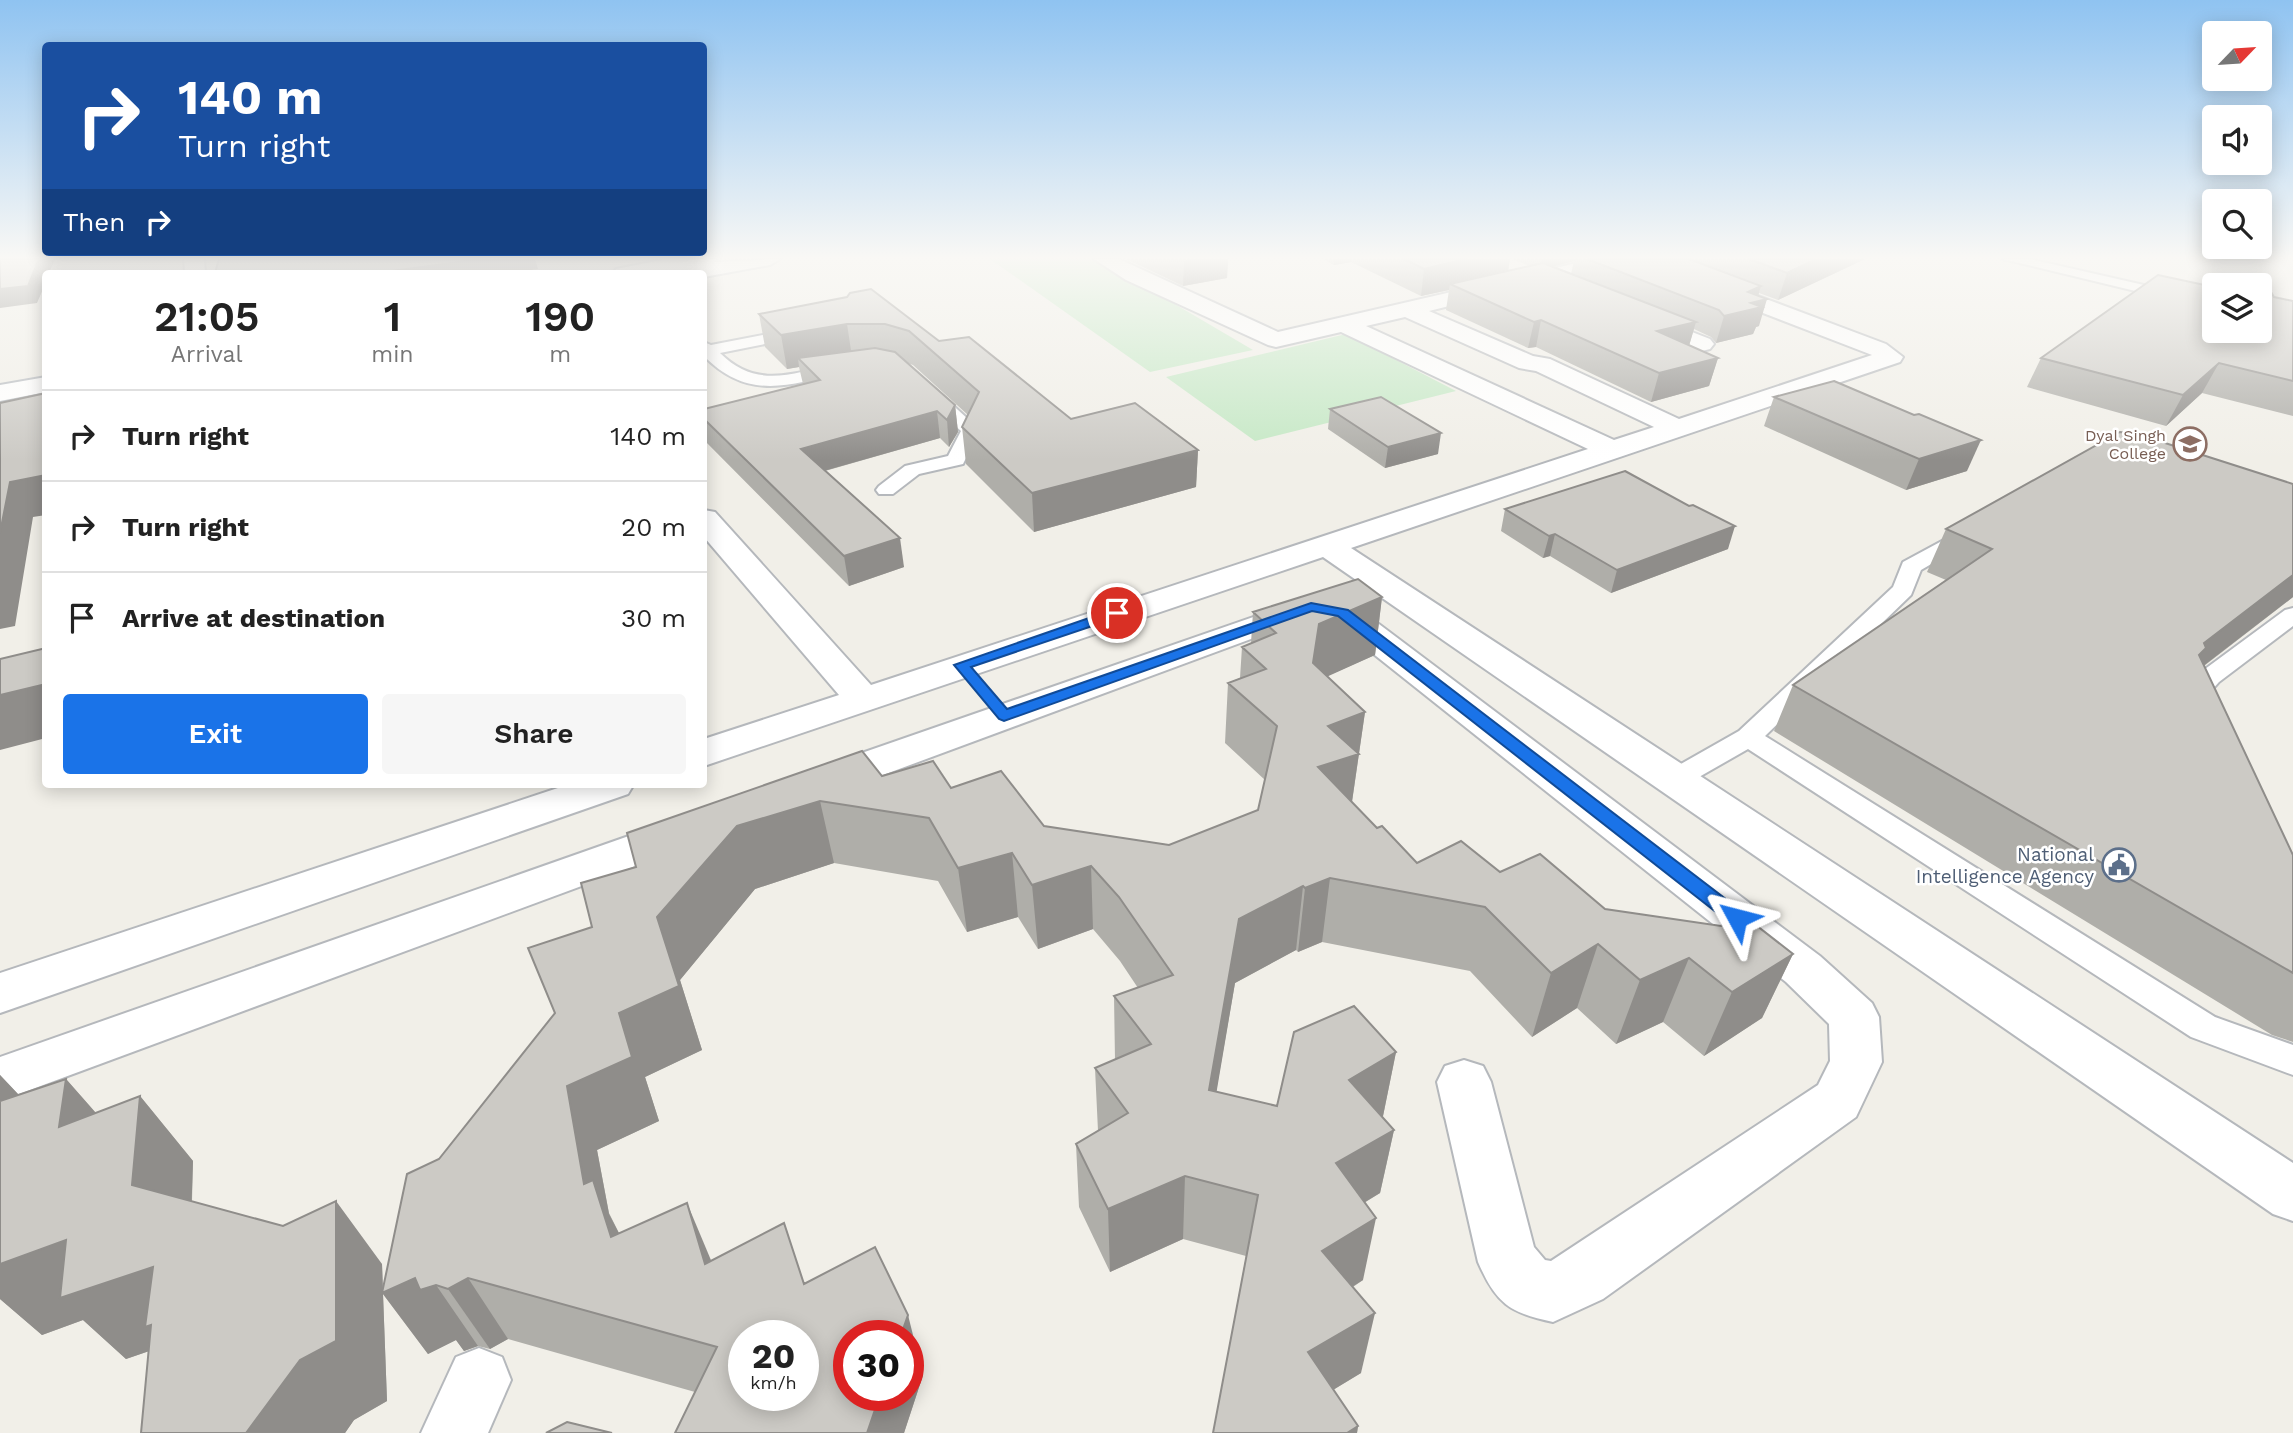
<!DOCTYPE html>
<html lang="en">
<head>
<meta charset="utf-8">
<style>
	:root { --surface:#fff; --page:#f6f6f6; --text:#222; --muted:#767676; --line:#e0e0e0; --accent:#1a73e8 }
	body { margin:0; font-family:"Work Sans",sans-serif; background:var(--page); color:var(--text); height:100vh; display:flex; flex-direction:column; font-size:26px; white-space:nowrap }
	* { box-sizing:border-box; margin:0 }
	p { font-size:23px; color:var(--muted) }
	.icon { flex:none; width:38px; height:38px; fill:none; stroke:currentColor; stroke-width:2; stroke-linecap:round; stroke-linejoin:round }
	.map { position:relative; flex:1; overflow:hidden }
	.side { position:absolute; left:42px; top:270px; width:665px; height:518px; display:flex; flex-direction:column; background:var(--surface); border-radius:7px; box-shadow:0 4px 18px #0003 }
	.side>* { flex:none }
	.top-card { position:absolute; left:42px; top:42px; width:665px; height:214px; border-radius:7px; box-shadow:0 4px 18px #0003; background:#1a4fa0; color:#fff; overflow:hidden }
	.needle { width:46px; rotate:65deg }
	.fabs { position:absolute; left:2202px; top:21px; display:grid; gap:14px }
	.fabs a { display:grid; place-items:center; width:70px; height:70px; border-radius:7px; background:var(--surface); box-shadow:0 4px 18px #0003; font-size:35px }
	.speed { position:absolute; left:728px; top:1320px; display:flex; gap:14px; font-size:35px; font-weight:700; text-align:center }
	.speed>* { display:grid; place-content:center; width:91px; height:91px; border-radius:50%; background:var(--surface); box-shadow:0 4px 18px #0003; line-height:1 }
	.speed small { font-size:18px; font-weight:400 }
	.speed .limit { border:10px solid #d22; background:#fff; color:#111 }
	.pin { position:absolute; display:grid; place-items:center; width:60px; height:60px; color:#fff; margin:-30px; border:4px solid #fff; border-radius:50%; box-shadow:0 2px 7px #0007 }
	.me { position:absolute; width:77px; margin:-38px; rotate:308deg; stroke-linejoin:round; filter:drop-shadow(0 0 5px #0008) }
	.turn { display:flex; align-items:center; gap:24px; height:147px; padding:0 21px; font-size:32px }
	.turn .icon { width:91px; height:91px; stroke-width:2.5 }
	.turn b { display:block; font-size:49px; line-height:60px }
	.then { display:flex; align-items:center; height:66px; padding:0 21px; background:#0003; gap:14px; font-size:26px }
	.eta { display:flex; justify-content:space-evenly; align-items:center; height:119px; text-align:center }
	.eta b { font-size:42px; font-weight:600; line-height:49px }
	.cta { display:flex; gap:14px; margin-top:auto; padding:14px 21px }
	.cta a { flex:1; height:80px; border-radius:7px; background:var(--accent); color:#fff; font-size:28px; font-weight:600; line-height:80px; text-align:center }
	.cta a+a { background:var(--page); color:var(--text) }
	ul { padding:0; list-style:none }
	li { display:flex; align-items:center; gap:21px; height:91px; padding:0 21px; border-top:2px solid var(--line) }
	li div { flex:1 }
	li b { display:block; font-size:26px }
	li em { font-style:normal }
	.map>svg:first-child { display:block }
</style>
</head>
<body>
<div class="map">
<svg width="2293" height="1433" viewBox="0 0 2293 1433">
	<rect width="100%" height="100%" fill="#f1efe8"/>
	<g fill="#c5e8c5">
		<path d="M990,259H1098L1253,350L1150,372Z"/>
		<path d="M1346,334L1456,391L1255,441L1166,377Z"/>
	</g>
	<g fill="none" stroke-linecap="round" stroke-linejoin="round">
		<defs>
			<g id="lane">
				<path d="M2003,259H2030L2214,301V310Z"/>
				<path d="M799,328L805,330V336L720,353C756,389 791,374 835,364L843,369L841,373C787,386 747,400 704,356V342L711,345Z"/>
				<path d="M929,388L935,389L980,430L963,464L919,474L893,494H879L876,490L879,486L905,466L948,456L961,431L923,397L920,393Z"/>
				<path d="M1966,528L1977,534L1974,539L1921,570L1911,595L1765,736L2215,1017L2293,1045V1075L2191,1037L1748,749L1685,785L1675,788L1665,785L1661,779L1665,773L1739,731L1893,587L1903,562Z"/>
				<path d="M2293,608V626L2219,682L2195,709H2177L2173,703L2201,672L2285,610Z"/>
			</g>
			<g id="street">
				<path d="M184,259H204L205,273H185Z"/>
				<path d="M1094,259H1119L1278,332L1594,259H1660L1886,344L1903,357L1900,362L1351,548L2293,1163V1221L2273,1214L1323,557L704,766V739L839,695L704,537V510L715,512L871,685L1588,449L1341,332L1276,347L1268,345L1126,280ZM1631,261L1633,263L1872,355L1679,419L1550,359L1533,356L1429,311ZM1405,317L1519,368L1536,371L1654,427L1614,440L1366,326Z"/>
				<path d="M1643,313L1710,339L1714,344L1710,349L1702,351L1635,325L1632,320L1635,315Z"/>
				<path d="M1311,597L1355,606L1820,956L1872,1003L1879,1017L1882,1062L1856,1117L1603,1299L1553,1322C1509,1313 1496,1303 1478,1262L1437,1082L1445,1066L1464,1060L1483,1066L1491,1082L1534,1247L1545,1260L1551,1261L1818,1085L1830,1061L1829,1024L1786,982L1332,621L1313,618L1294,623L837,792L822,796L807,792L801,782L807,772Z"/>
				<path d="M570,784H634L628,794L0,1013V973Z"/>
				<path d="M680,818L695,822L702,833L695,844L0,1101V1057Z"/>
				<path d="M479,1348L502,1357L511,1380L488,1433H421L456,1357Z"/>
			</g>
			<g id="secondary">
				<path d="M667,259H716L714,262L780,259L770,265L704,277V273H678L680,270L613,273L616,269Z"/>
				<path d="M46,377V392L0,401V385Z"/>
			</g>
		</defs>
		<use href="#lane" stroke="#b5b8bc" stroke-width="4"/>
		<use href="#street" stroke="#b5b8bc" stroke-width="4"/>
		<use href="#secondary" stroke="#b6babf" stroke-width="4"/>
		<use href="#lane" fill="#fff" fill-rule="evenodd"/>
		<use href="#street" fill="#fff" fill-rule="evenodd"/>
		<use href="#secondary" fill="#fff" fill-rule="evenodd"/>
	</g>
	<g fill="#afaea9" fill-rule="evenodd">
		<path d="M1126,259H1228L1227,278L1183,286Z"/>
		<path d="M1323,259H1510L1508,271L1530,266L1512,259H1865L1778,300L1759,293V326L1756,327L1753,334L1716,343L1711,337L1694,329L1689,346L1718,358L1709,386L1651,402L1536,347L1528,348L1446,310L1449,290L1421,296L1351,262L1334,265ZM1574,261L1571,274L1552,267Z"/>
		<path d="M847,297L939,341L1071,419L1198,450L1196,487L1034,532L966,464L962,427L968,415L913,365L907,363L955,405L958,432L949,447L940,438L825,471L904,567L849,586L704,440V409L803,384L799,367L787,369L765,347L759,314Z"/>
		<path d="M2274,297L2293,301V416L2202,393L2166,426L2027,387L2041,358L2264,298Z"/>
		<path d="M1774,397L1914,415L1967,471L1906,490L1764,426Z"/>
		<path d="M1330,409L1438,454L1385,468L1328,429Z"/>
		<path d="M2293,484V597L2204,666L2293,855V1042L2272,1035L1774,731L1793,685L1946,580L1927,572L1946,529Z"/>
		<path d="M1689,506L1728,549L1611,593L1550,556L1543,558L1501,531L1505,509Z"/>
		<path d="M1382,597L1375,655L1327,676L1365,712L1352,802L1377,828L1417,863L1500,872L1605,909L1793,954L1762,1018L1704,1056L1663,1022L1616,1044L1577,1008L1532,1037L1470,971L1322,942L1298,952L1296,950L1235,983L1216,1092L1277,1106L1396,1052L1383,1116L1382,1117L1394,1130L1380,1193L1364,1203L1363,1280L1353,1287L1361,1373L1333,1390L1358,1426L1357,1433H1213L1246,1256L1183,1239L1110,1272L1079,1207L1076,1144L1098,1131L1095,1068L1115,1059L1114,996L1138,988L1120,961L1093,929L1038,949L1018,917L967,932L938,881L834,863L755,889L680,980L702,1050L645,1077L659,1121L597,1150L609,1213L619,1233L711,1261L804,1284L923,1375L904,1433H675L695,1392L508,1339L490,1349L478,1346L464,1351L456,1340L428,1354L383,1294L387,1401L354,1420L345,1433H141L149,1351L126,1359L83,1320L42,1335L0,1299V1075L19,1095L66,1079L96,1113L140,1096L193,1161L192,1201L382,1264L383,1290L439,1159L555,1013L592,927L636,867L882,776L951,788L1044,826L1169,845L1258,810L1265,780L1225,743L1228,683L1240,678L1242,647L1251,643L1253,612Z"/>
	</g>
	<g fill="#8f8d8a">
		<path d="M39,259H55L49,273H46V282L37,303L0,308V289Z"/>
		<path d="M482,259H535L538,269L509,273H377Z"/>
		<path d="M1192,259H1228L1227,278L1183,286L1184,261Z"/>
		<path d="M1335,259H1352L1351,262L1334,265Z"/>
		<path d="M1467,259H1510L1507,277L1450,284L1449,290L1421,296L1424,269Z"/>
		<path d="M1543,259H1575L1574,261L1541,269Z"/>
		<path d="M1816,259H1865L1778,300L1787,273Z"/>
		<path d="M1761,286L1756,302L1767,299L1759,326L1756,327L1753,334L1716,343L1724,316L1748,292Z"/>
		<path d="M1541,320L1536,347L1528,348L1534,322Z"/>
		<path d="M1696,322L1688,349L1657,331Z"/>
		<path d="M847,324L852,357L798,358L799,367L787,369L781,335Z"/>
		<path d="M1718,358L1709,386L1651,402L1659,373Z"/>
		<path d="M2219,363L2202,393L2166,426L2183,395Z"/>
		<path d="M955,405L958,432L949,447L947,420Z"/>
		<path d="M937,411L940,438L806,476L801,449Z"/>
		<path d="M1441,433L1438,454L1385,468L1388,447Z"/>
		<path d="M1981,440L1967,471L1906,490L1919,459Z"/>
		<path d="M1198,450L1196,487L1034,532L1032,493Z"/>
		<path d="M46,475V515L33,517L15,626L0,629V533L10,482Z"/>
		<path d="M1735,526L1728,549L1611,593L1617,570Z"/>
		<path d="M1555,534L1550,556L1543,558L1549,536Z"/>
		<path d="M900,538L904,567L849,586L844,556Z"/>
		<path d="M2293,575V597L2185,680L2204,643Z"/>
		<path d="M1382,597L1375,655L1313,683V663L1319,624Z"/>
		<path d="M46,684V738L0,750V695Z"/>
		<path d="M1365,712L1350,815L1318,767L1328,726Z"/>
		<path d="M820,801L834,863L755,889L680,980L702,1050L645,1077L659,1121L597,1150L609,1214L624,1243L642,1298L584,1184L567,1086L657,917L737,826Z"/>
		<path d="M1012,853L1018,917L967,932L958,868Z"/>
		<path d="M1091,866L1093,929L1038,949L1032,885Z"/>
		<path d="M1330,878L1322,942L1298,952L1305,888Z"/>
		<path d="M1303,886L1296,950L1235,983L1206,1154L1209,1090L1239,919Z"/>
		<path d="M1598,944L1577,1008L1532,1037L1551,973Z"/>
		<path d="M1793,954L1762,1018L1704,1056L1732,992Z"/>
		<path d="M1689,958L1663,1022L1616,1044L1640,980Z"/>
		<path d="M1396,1052L1383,1116L1338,1144L1349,1080Z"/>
		<path d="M0,1075L48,1126L0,1132Z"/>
		<path d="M66,1079L123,1144L59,1127Z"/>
		<path d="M140,1096L193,1161L190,1249L132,1185Z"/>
		<path d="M1394,1130L1380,1193L1325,1226L1336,1163Z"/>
		<path d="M1185,1176L1183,1239L1110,1272L1108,1209Z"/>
		<path d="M336,1201L382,1264L383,1293L415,1278L436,1285L478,1346L464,1351L456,1340L428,1354L383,1294L387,1401L354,1420L345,1433H246Z"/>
		<path d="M687,1203L713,1265L705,1264Z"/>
		<path d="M1376,1218L1363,1280L1312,1312L1322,1251Z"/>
		<path d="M66,1240L153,1267L164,1346L126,1359L83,1320L42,1335L0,1299V1264Z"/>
		<path d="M468,1278L508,1339L490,1349L448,1289Z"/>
		<path d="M1375,1313L1361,1373L1298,1411L1308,1352Z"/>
		<path d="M908,1315L923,1375L904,1433H867L880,1395H908V1335H901Z"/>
		<path d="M1358,1426L1357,1433H1347Z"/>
	</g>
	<g fill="#cccac5" stroke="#8f8d8a" stroke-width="2" fill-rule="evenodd">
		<path d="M0,259H39L28,286L0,289Z"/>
		<path d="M219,259H482L377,273H215Z"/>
		<path d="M1404,259H1467L1424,269Z"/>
		<path d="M1587,259H1689L1761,286L1748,292L1767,299L1751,303L1762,307L1724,316L1719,310Z"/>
		<path d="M1749,259H1816L1787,273Z"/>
		<path d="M1543,263L1696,322L1657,331L1718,358L1659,373L1541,320L1534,322L1450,284Z"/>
		<path d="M2158,275L2214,287V331H2259V297L2264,298L2271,292L2274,297L2293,301V381L2219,363L2183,395L2041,358Z"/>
		<path d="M871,289L939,341L969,337L1071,419L1135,403L1198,450L1032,493L962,427L979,392L909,331L885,324H847L781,335L759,314L847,297L850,293Z"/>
		<path d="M875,348L895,352L955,405L947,420L937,411L801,449L900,538L844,556L704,419V409L820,380L798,358Z"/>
		<path d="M1834,381L1914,415L1919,414L1981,440L1919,459L1774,397Z"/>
		<path d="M46,393V475L10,482L0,533V403Z"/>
		<path d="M1381,397L1441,433L1388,447L1330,409Z"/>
		<path d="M2120,432L2137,434L2293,484V575L2204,643L2206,648L2199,655L2293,855V973L1793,685L1992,549L1946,529Z"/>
		<path d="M1625,471L1689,506L1693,505L1735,526L1617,570L1555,534L1549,536L1505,509Z"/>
		<path d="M1358,579L1382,597L1319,624L1313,663L1365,712L1328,726L1359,754L1318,767L1377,828L1382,826L1417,863L1461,841L1500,872L1540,854L1605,909L1721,926L1743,915L1793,954L1732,992L1689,958L1640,980L1598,944L1551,973L1485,907L1330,878L1305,888L1303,886L1239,919L1209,1090L1277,1106L1294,1032L1354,1006L1396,1052L1349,1080L1394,1130L1336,1163L1376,1218L1322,1251L1375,1313L1308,1352L1358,1426L1347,1433H1213L1258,1195L1185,1176L1108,1209L1076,1144L1128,1113L1095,1068L1151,1044L1114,996L1173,975L1119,897L1091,866L1032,885L1012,853L958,868L929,818L820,801L737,826L657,917L679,986L619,1013L632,1057L567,1086L584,1184L593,1180L611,1237L687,1203L705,1264L784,1223L804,1284L875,1247L908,1315L901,1335H849V1395H880L867,1433H675L717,1347L468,1278L448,1289L436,1285L420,1290L415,1278L382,1293L407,1174L439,1159L555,1013L528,948L592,927L581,883L636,867L627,833L862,751L882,776L933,761L951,788L1001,771L1044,826L1169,845L1258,810L1277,726L1228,683L1266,669L1242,647L1276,633L1253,612ZM744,1335H803V1395H744Z"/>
		<path d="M46,648V684L0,695V659Z"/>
		<path d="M66,1079L59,1127L140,1096L132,1185L283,1226L336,1201V1341L300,1360L246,1433H141L151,1325L145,1327L153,1267L60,1298L66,1240L0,1264V1101Z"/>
		<path d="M567,1422L612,1433H546Z"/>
	</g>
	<linearGradient id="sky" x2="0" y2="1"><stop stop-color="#8fc3f1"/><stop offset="0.56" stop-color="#f9f8f5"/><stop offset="1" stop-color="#f9f8f5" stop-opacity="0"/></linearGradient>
	<rect width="2293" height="460" fill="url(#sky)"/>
	<path fill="#1a73e8" stroke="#114b97" stroke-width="2" d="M1311,603L1348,610L1744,913L1747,918L1744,923H1730L1338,616L1312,611L1004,721L999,719L954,665L1112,610H1122V616L971,667L1007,709Z"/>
	<defs>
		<symbol id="university-ring" viewBox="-11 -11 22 22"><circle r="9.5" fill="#fff" stroke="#8d6e63" stroke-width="1.5"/><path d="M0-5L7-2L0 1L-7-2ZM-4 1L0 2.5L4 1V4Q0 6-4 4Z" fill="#8d6e63"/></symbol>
		<symbol id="civic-ring" viewBox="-11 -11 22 22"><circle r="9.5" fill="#fff" stroke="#5c6f8a" stroke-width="1.5"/><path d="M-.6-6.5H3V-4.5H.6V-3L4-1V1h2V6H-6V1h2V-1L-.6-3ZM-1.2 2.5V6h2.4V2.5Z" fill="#5c6f8a"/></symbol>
	</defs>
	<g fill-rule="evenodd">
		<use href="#university-ring" x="2171" y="425" width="38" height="38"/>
		<use href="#civic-ring" x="2100" y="846" width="38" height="38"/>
	</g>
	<g text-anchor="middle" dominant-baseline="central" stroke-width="5" stroke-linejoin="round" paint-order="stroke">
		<g font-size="16" fill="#785e54" stroke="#fff" text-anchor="end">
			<text x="2166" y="435">Dyal Singh<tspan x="2166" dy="18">College</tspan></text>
		</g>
		<g font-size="19" fill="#4e5e75" stroke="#fff" text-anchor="end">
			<text x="2094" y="854">National<tspan x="2094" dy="22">Intelligence Agency</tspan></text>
		</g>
	</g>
</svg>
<div class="fabs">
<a><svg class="needle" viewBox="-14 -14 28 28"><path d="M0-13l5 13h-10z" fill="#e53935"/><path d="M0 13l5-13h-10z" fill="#767676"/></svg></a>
<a><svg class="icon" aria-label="sound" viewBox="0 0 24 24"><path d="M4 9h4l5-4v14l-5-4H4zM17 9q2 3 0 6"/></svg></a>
<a><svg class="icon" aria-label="search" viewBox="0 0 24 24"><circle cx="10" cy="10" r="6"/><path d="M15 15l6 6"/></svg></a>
<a><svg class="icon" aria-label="layers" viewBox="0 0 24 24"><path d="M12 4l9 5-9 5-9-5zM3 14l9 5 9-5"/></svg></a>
</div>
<div class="speed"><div>20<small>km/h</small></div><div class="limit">30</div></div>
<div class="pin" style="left:1117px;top:613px;background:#d93025"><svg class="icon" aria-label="arrive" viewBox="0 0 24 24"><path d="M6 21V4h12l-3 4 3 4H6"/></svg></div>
<svg class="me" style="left:1737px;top:918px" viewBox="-20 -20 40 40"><path d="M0-17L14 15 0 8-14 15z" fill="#1a73e8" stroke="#fff" stroke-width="4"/></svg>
<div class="top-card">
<div class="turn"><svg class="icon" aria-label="right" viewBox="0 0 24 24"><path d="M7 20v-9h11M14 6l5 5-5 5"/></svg><div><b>140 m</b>Turn right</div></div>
<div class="then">Then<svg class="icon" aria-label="right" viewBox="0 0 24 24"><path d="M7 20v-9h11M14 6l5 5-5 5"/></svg></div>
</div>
<section class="side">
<div class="eta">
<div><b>21:05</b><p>Arrival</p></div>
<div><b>1</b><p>min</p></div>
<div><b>190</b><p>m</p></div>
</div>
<ul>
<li><svg class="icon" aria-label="right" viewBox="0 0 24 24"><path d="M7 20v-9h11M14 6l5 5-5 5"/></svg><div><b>Turn right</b></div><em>140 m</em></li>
<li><svg class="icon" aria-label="right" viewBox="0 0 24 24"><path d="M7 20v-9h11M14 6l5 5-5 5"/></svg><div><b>Turn right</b></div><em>20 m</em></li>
<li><svg class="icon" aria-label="arrive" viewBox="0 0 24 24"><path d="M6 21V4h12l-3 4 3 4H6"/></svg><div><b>Arrive at destination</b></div><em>30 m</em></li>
</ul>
<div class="cta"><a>Exit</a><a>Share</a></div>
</section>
</div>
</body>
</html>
